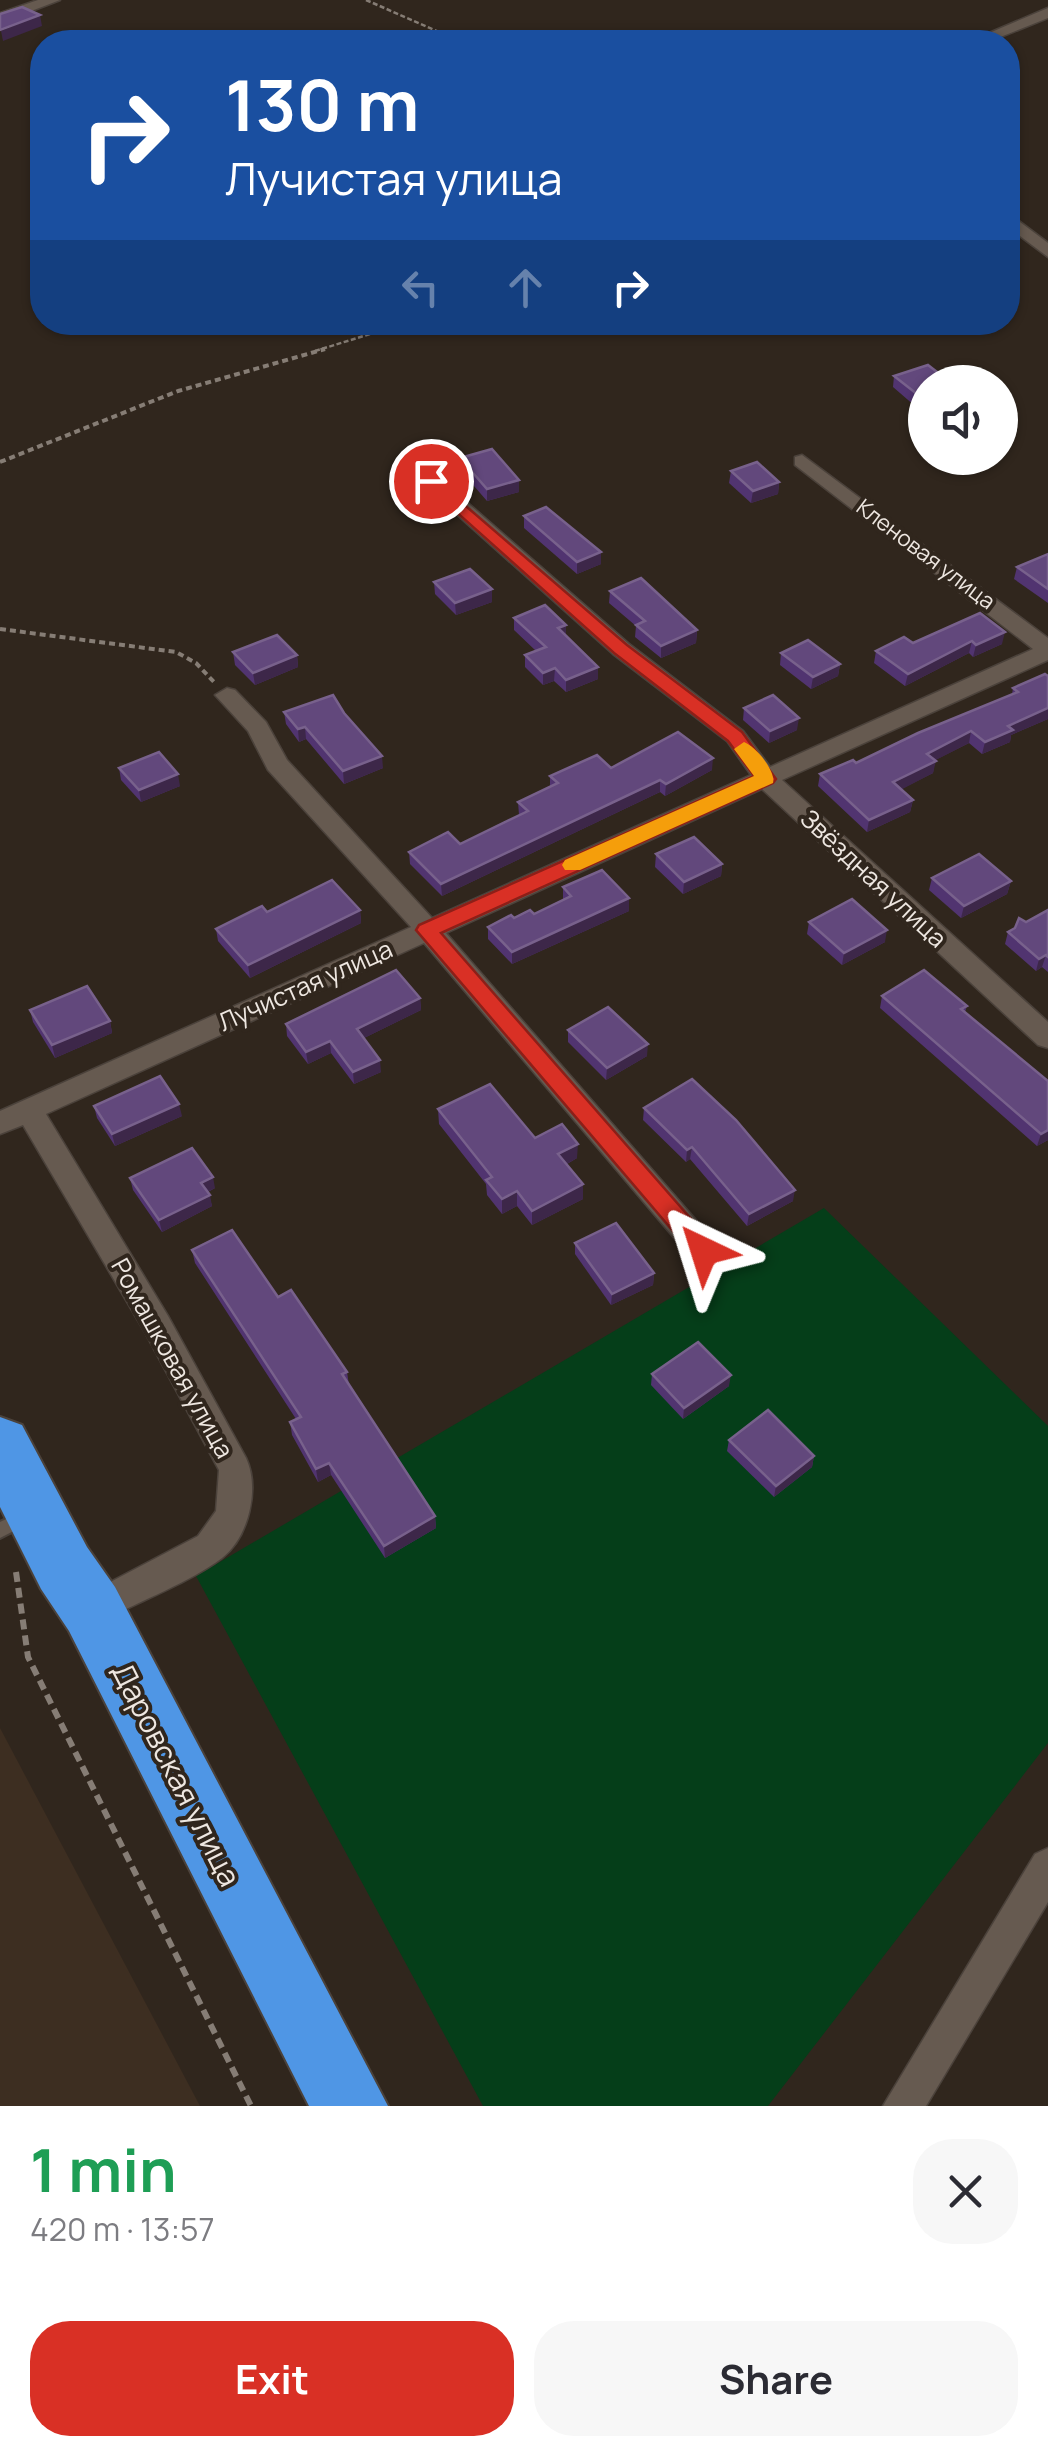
<!DOCTYPE html>
<html lang="en">
<head>
<meta charset="utf-8">
<style>
	:root { --surface:#fff; --page:#f7f7f7; --text:#2b2b33; --muted:#7c7c81; --accent:#d93025 }
	body { margin:0; font-family:Manrope,sans-serif; background:var(--page); color:var(--text); height:100vh; display:flex; flex-direction:column; font-size:38px; white-space:nowrap }
	* { box-sizing:border-box; margin:0 }
	p { font-size:32px; color:var(--muted) }
	.icon { flex:none; width:55px; height:55px; fill:none; stroke:currentColor; stroke-width:2; stroke-linecap:round; stroke-linejoin:round }
	.map { position:relative; height:2106px; overflow:hidden }
	.panel { display:flex; flex-direction:column; background:var(--surface); flex:1 }
	.panel>* { flex:none }
	.top-card { position:absolute; left:30px; top:30px; width:990px; height:305px; border-radius:40px; box-shadow:0 2px 8px #0004; background:#1a4fa0; color:#fff; overflow:hidden }
	.tools { position:absolute; left:908px; top:365px; display:grid; gap:20px }
	.tools a { display:grid; place-items:center; width:110px; height:110px; border-radius:50%; background:var(--surface); box-shadow:0 2px 8px #0004; font-size:50px }
	.pin { position:absolute; display:grid; place-items:center; width:85px; height:85px; color:#fff; margin:-42px; border:5px solid #fff; border-radius:50%; box-shadow:0 2px 10px #0007 }
	.me { position:absolute; width:110px; margin:-55px; rotate:319deg; stroke-linejoin:round; filter:drop-shadow(0 0 8px #0008) }
	.turn { display:flex; align-items:center; gap:35px; height:210px; padding:0 30px; font-size:45px }
	.turn .icon { width:130px; height:130px; stroke-width:2.5 }
	.turn b { display:block; font-size:70px; line-height:85px }
	.lanes { display:flex; align-items:center; height:95px; padding:0 30px; background:#0003; justify-content:center; gap:50px; direction:ltr }
	.lanes .off { opacity:.35 }
	.round { display:grid; place-items:center; flex:none; width:105px; height:105px; border-radius:40px; background:var(--page) }
	.summary { display:flex; align-items:center; justify-content:space-between; height:170px; padding:0 30px }
	h1 { font-size:60px; font-weight:700; line-height:75px; color:#1e9e55 }
	.button { display:flex; gap:20px; margin-top:auto; padding:20px 30px }
	.button a { flex:1; height:115px; border-radius:40px; background:var(--accent); color:#fff; font-size:40px; font-weight:700; line-height:115px; text-align:center }
	.button a+a { background:var(--page); color:var(--text) }
	.map>svg:first-child { display:block }
</style>
</head>
<body>
<div class="map">
<svg width="1048" height="2106" viewBox="0 0 1048 2106">
	<rect width="100%" height="100%" fill="#30261d"/>
	<path fill="#3d2e21" d="M0,1728L200,2106H0Z"/>
	<path fill="#053e19" d="M824,1208L1048,1426V1743L768,2106H483L196,1576Z"/>
	<g fill="none" stroke-linecap="round" stroke-linejoin="round">
		<defs>
			<path id="lane" d="M25,1510L31,1512L33,1517L31,1522L0,1538V1522Z"/>
			<g id="street">
				<path d="M38,0H60L0,23V13Z"/>
				<path d="M1048,8V18L988,42H968Z"/>
				<path d="M1008,213L1048,243V257L1008,227Z"/>
				<path d="M802,455L1048,638V660L782,780L1048,1022V1048L1038,1045L762,789L446,933L715,1242L719,1251L715,1260L704,1263L693,1260L424,943L46,1114L168,1316L246,1458C260,1488 249,1537 222,1558C190,1582 140,1601 104,1620L92,1625L80,1620L75,1609L80,1598L198,1536L216,1511L219,1470L146,1334L23,1125L0,1134V1111L411,927L268,770L248,731L215,695L227,688L235,690L266,722L287,760L432,918L751,775L727,741L613,654L424,485L421,481L424,477H438L629,644L743,731L770,767L1033,649L795,465V457Z"/>
				<path d="M1048,1848V1902L926,2106H883L1035,1854Z"/>
			</g>
			<path id="highway" d="M0,1417L22,1425L87,1547L115,1587L388,2106H309L69,1631L41,1589L0,1507Z"/>
		</defs>
		<use href="#lane" stroke="#4b423b" stroke-width="4"/>
		<use href="#street" stroke="#4b423b" stroke-width="3"/>
		<use href="#highway" stroke="#4b423b" stroke-width="4"/>
		<g stroke="#867d75" stroke-width="2.5" stroke-dasharray="5 2.5" stroke-linecap="butt">
			<path d="M366,0L462,42"/>
			<path d="M315,351L409,322"/>
		</g>
		<g stroke="#867d75" stroke-width="4" stroke-dasharray="6 4" stroke-linecap="butt">
			<path d="M0,462L178,391L325,349"/>
			<path d="M0,629L176,652L196,663L214,682"/>
		</g>
		<path stroke="#867d75" stroke-width="6" stroke-dasharray="10 6" stroke-linecap="butt" d="M16,1572L28,1657L251,2106"/>
		<use href="#lane" fill="#665a50" fill-rule="evenodd"/>
		<use href="#street" fill="#665a50" fill-rule="evenodd"/>
		<use href="#highway" fill="#4f96e5" fill-rule="evenodd"/>
	</g>
	<g fill="#513470">
		<path d="M894,376L950,382L915,406L893,387Z"/>
		<path d="M460,458L519,480V492L487,501L460,470Z"/>
		<path d="M731,471L779,482L778,494L751,503L729,483Z"/>
		<path d="M524,516L601,564L577,574L524,528Z"/>
		<path d="M1048,554V603L1014,579L1017,567Z"/>
		<path d="M434,582L492,602L456,615L435,594Z"/>
		<path d="M610,591L697,630L696,643L661,658L635,637L636,626L609,603Z"/>
		<path d="M980,613L1002,644L973,657L969,653L905,686L874,663L876,651L913,643Z"/>
		<path d="M514,618L566,625V636L598,679L566,692L554,681L543,685L525,667V655L536,651L514,630Z"/>
		<path d="M233,652L297,655L298,667L255,685L235,665Z"/>
		<path d="M781,653L840,664L838,676L811,689L780,665Z"/>
		<path d="M1048,676V719L1011,735L1010,742L982,754L969,743L935,760L933,773L901,789L913,800L910,812L867,832L818,786L820,774L856,763L1012,694L1013,688Z"/>
		<path d="M744,708L797,730L769,743L743,720Z"/>
		<path d="M284,712L344,713L383,768L344,784L306,739L299,742L286,724Z"/>
		<path d="M119,768L180,786L141,802L121,780Z"/>
		<path d="M611,768L712,770L665,796L660,792L442,896L410,864L409,852L460,844L519,815L518,802L550,786V776Z"/>
		<path d="M656,854L722,864L721,876L683,894L655,867Z"/>
		<path d="M932,878L1011,881L1007,894L961,918L929,890Z"/>
		<path d="M563,887L629,898V911L512,964L488,939V927L514,918L534,914L563,900Z"/>
		<path d="M360,910L361,923L250,978L218,941L216,929Z"/>
		<path d="M1048,910V972L1042,967L1036,971L1005,944L1008,932Z"/>
		<path d="M809,922L885,942L842,965L807,934Z"/>
		<path d="M882,996L967,1006L965,1012L1048,1081V1140L1037,1146L880,1008Z"/>
		<path d="M420,998L421,1010L364,1038L381,1072L354,1084L331,1053L308,1064L287,1036L286,1024Z"/>
		<path d="M30,1010L110,1021L112,1033L55,1058L33,1022Z"/>
		<path d="M568,1030L647,1056L606,1080L568,1042Z"/>
		<path d="M94,1106L182,1116L115,1146L97,1118Z"/>
		<path d="M644,1108L793,1201L747,1226L690,1159L686,1162L643,1120Z"/>
		<path d="M438,1109L535,1138L577,1158L567,1164L583,1199L532,1225L517,1206L502,1214L487,1195L486,1184L439,1124Z"/>
		<path d="M130,1178L215,1188L208,1192L212,1206L162,1232L133,1190Z"/>
		<path d="M575,1243L654,1273L653,1285L611,1305L575,1254Z"/>
		<path d="M192,1250L278,1297L347,1372L349,1385L435,1516L436,1528L385,1558L331,1475L318,1482L292,1435L290,1422L296,1419L195,1263Z"/>
		<path d="M652,1374L729,1386L683,1419L651,1385Z"/>
		<path d="M729,1440L814,1456L812,1467L774,1497L727,1451Z"/>
	</g>
	<g fill="#3d2749">
		<path d="M40,15L42,26L3,41L1,31Z"/>
		<path d="M925,391V402L915,406L917,394Z"/>
		<path d="M519,480V492L487,501V489Z"/>
		<path d="M779,482L778,494L751,503L753,491Z"/>
		<path d="M601,552V564L577,574V562Z"/>
		<path d="M492,589V602L456,615L455,603Z"/>
		<path d="M566,625V637L558,628Z"/>
		<path d="M697,630L696,643L661,658V646Z"/>
		<path d="M1005,632L1002,644L973,657L976,645Z"/>
		<path d="M972,641L969,653L905,686L908,674Z"/>
		<path d="M297,655L298,667L255,685L253,673Z"/>
		<path d="M840,664L838,676L811,689L813,677Z"/>
		<path d="M598,667V679L566,692V680Z"/>
		<path d="M555,668L554,681L543,685V673Z"/>
		<path d="M1048,708V719L1011,735L1010,742L982,754L985,742L1008,726Z"/>
		<path d="M799,718L797,730L769,743L770,731Z"/>
		<path d="M305,727L306,739L299,742L298,729Z"/>
		<path d="M971,731L969,743L924,766L927,754Z"/>
		<path d="M382,756L383,768L344,784L343,771Z"/>
		<path d="M713,758L712,770L665,796L666,784Z"/>
		<path d="M936,761L933,773L891,795L893,782Z"/>
		<path d="M178,774L180,786L141,802L139,790Z"/>
		<path d="M660,780V792L442,896L441,884Z"/>
		<path d="M913,800L910,812L867,832L869,820Z"/>
		<path d="M722,864L721,876L683,894L684,882Z"/>
		<path d="M1011,881L1007,894L961,918L964,906Z"/>
		<path d="M629,898V911L512,964V952Z"/>
		<path d="M360,910L361,923L250,978L248,965Z"/>
		<path d="M887,930L885,942L842,965L844,953Z"/>
		<path d="M1046,955L1042,967L1036,971L1039,959Z"/>
		<path d="M420,998L421,1010L358,1041L357,1029Z"/>
		<path d="M110,1021L112,1033L55,1058L52,1045Z"/>
		<path d="M330,1041L331,1053L308,1064L306,1052Z"/>
		<path d="M648,1044L647,1056L606,1080L607,1068Z"/>
		<path d="M380,1060L381,1072L354,1084L353,1072Z"/>
		<path d="M179,1104L182,1116L115,1146L112,1134Z"/>
		<path d="M1048,1130V1140L1037,1146L1041,1134Z"/>
		<path d="M578,1144L577,1158L558,1169V1154Z"/>
		<path d="M692,1147L690,1159L686,1162L687,1150Z"/>
		<path d="M213,1177L215,1188L203,1194L201,1183Z"/>
		<path d="M583,1184V1199L532,1225V1211Z"/>
		<path d="M795,1190L793,1201L747,1226L749,1214Z"/>
		<path d="M517,1191V1206L502,1214V1199Z"/>
		<path d="M210,1195L212,1206L162,1232L159,1220Z"/>
		<path d="M654,1273L653,1285L611,1305L612,1294Z"/>
		<path d="M731,1375L729,1386L683,1419L684,1408Z"/>
		<path d="M814,1456L812,1467L774,1497L776,1486Z"/>
		<path d="M329,1463L331,1475L318,1482L316,1469Z"/>
		<path d="M435,1516L436,1528L385,1558L384,1546Z"/>
	</g>
	<g fill="#62487c" stroke="#78618c" stroke-width="2.5">
		<path d="M22,7L40,15L0,30V14Z"/>
		<path d="M928,365L950,382H925V391L917,394L894,376Z"/>
		<path d="M492,449L519,480L487,489L460,458Z"/>
		<path d="M757,462L779,482L753,491L731,471Z"/>
		<path d="M546,507L601,552L577,562L524,516Z"/>
		<path d="M1048,554V589L1017,567Z"/>
		<path d="M470,569L492,589L455,603L434,582Z"/>
		<path d="M641,578L697,630L661,646L636,625L645,621L610,591Z"/>
		<path d="M545,605L566,625L558,628L598,667L566,680L555,668L543,673L525,655L546,647L514,618Z"/>
		<path d="M980,613L1005,632L976,645L972,641L908,674L876,651L904,637L913,643Z"/>
		<path d="M277,635L297,655L253,673L233,652Z"/>
		<path d="M808,640L840,664L813,677L781,653Z"/>
		<path d="M1045,674L1048,676V708L1008,726L1013,730L985,742L971,731L927,754L936,761L893,782L913,800L869,820L820,774L853,760L856,763L918,733L1018,692L1013,688Z"/>
		<path d="M333,695L344,713L382,756L343,771L305,727L298,729L284,712Z"/>
		<path d="M773,695L799,718L770,731L744,708Z"/>
		<path d="M678,732L713,758L666,784L660,780L441,884L409,852L448,832L460,844L528,811L518,802L558,783L550,776L597,755L611,768Z"/>
		<path d="M159,752L178,774L139,790L119,768Z"/>
		<path d="M694,837L722,864L684,882L656,854Z"/>
		<path d="M979,854L1011,881L964,906L932,878Z"/>
		<path d="M602,870L629,898L512,952L488,927L511,915L514,918L530,910L534,914L571,896L563,887Z"/>
		<path d="M332,880L360,910L248,965L216,929L262,906L267,912Z"/>
		<path d="M852,899L887,930L844,953L809,922Z"/>
		<path d="M1048,910V957L1046,955L1039,959L1008,932L1015,928L1019,918L1026,922Z"/>
		<path d="M396,970L420,998L357,1029L380,1060L353,1072L330,1041L306,1052L286,1024Z"/>
		<path d="M924,970L967,1006L961,1009L1048,1081V1130L1041,1134L882,996Z"/>
		<path d="M87,986L110,1021L52,1045L30,1010Z"/>
		<path d="M608,1007L648,1044L607,1068L568,1030Z"/>
		<path d="M160,1076L179,1104L112,1134L94,1106Z"/>
		<path d="M692,1079L736,1120L795,1190L749,1214L692,1147L687,1150L644,1108Z"/>
		<path d="M490,1084L535,1138L562,1124L578,1144L558,1154L583,1184L532,1211L517,1191L502,1199L486,1180L492,1177L438,1109Z"/>
		<path d="M192,1148L213,1177L201,1183L210,1195L159,1220L130,1178Z"/>
		<path d="M616,1223L654,1273L612,1294L575,1243Z"/>
		<path d="M232,1230L278,1297L291,1290L347,1372L342,1374L435,1516L384,1546L329,1463L316,1469L290,1422L301,1417L192,1250Z"/>
		<path d="M698,1342L731,1375L684,1408L652,1374Z"/>
		<path d="M768,1410L814,1456L776,1486L729,1440Z"/>
	</g>
	<path fill="#d93025" stroke="#8d1f18" stroke-width="2.5" d="M431,476L627,645L742,732L776,779L773,783L441,933L713,1244L717,1251L713,1258H696L416,930L419,925L754,776L728,741L614,653L425,484L423,481Z"/>
	<path fill="#f59e0b" d="M744,742C757,747 776,772 773,783L580,870H565L562,865L565,860L754,776L734,749Z"/>
	<g text-anchor="middle" dominant-baseline="central" stroke-width="8" stroke-linejoin="round" paint-order="stroke">
		<g font-size="22" fill="#eee7e1" stroke="#30261d">
			<text transform="translate(926 554) rotate(37)">Кленовая улица</text>
		</g>
		<g font-size="25" fill="#eee7e1" stroke="#30261d">
			<text transform="translate(874 878) rotate(43)">Звёздная улица</text>
			<text transform="translate(305 985) rotate(-24)">Лучистая улица</text>
			<text transform="translate(173 1358) rotate(61)">Ромашковая улица</text>
		</g>
		<g font-size="30" fill="#eee7e1" stroke="#30261d">
			<text transform="translate(177 1774) rotate(63)">Даровская улица</text>
		</g>
	</g>
</svg>
<div class="tools">
<a><svg class="icon" aria-label="sound" viewBox="0 0 24 24"><path d="M4 9h4l5-4v14l-5-4H4zM17 9q2 3 0 6"/></svg></a>
</div>
<div class="pin" style="left:431px;top:481px;background:#d93025"><svg class="icon" aria-label="arrive" viewBox="0 0 24 24"><path d="M6 21V4h12l-3 4 3 4H6"/></svg></div>
<svg class="me" style="left:704px;top:1251px" viewBox="-20 -20 40 40"><path d="M0-17L14 15 0 8-14 15z" fill="#d93025" stroke="#fff" stroke-width="4"/></svg>
<div class="top-card">
<div class="turn"><svg class="icon" aria-label="right" viewBox="0 0 24 24"><path d="M7 20v-9h11M14 6l5 5-5 5"/></svg><div><b>130 m</b>Лучистая улица</div></div>
<div class="lanes"><svg class="icon off" aria-label="left" viewBox="0 0 24 24"><path d="M17 20v-9H6M10 6l-5 5 5 5"/></svg><svg class="icon off" aria-label="ahead" viewBox="0 0 24 24"><path d="M12 20V5M6 11l6-6 6 6"/></svg><svg class="icon" aria-label="right" viewBox="0 0 24 24"><path d="M7 20v-9h11M14 6l5 5-5 5"/></svg></div>
</div>
</div>
<section class="panel">
<div class="summary"><div><h1>1 min</h1><p>420 m · 13:57</p></div><a class="round"><svg class="icon" aria-label="close" viewBox="0 0 24 24"><path d="M6 6l12 12M18 6L6 18"/></svg></a></div>
<div class="button"><a>Exit</a><a>Share</a></div>
</section>
</body>
</html>
